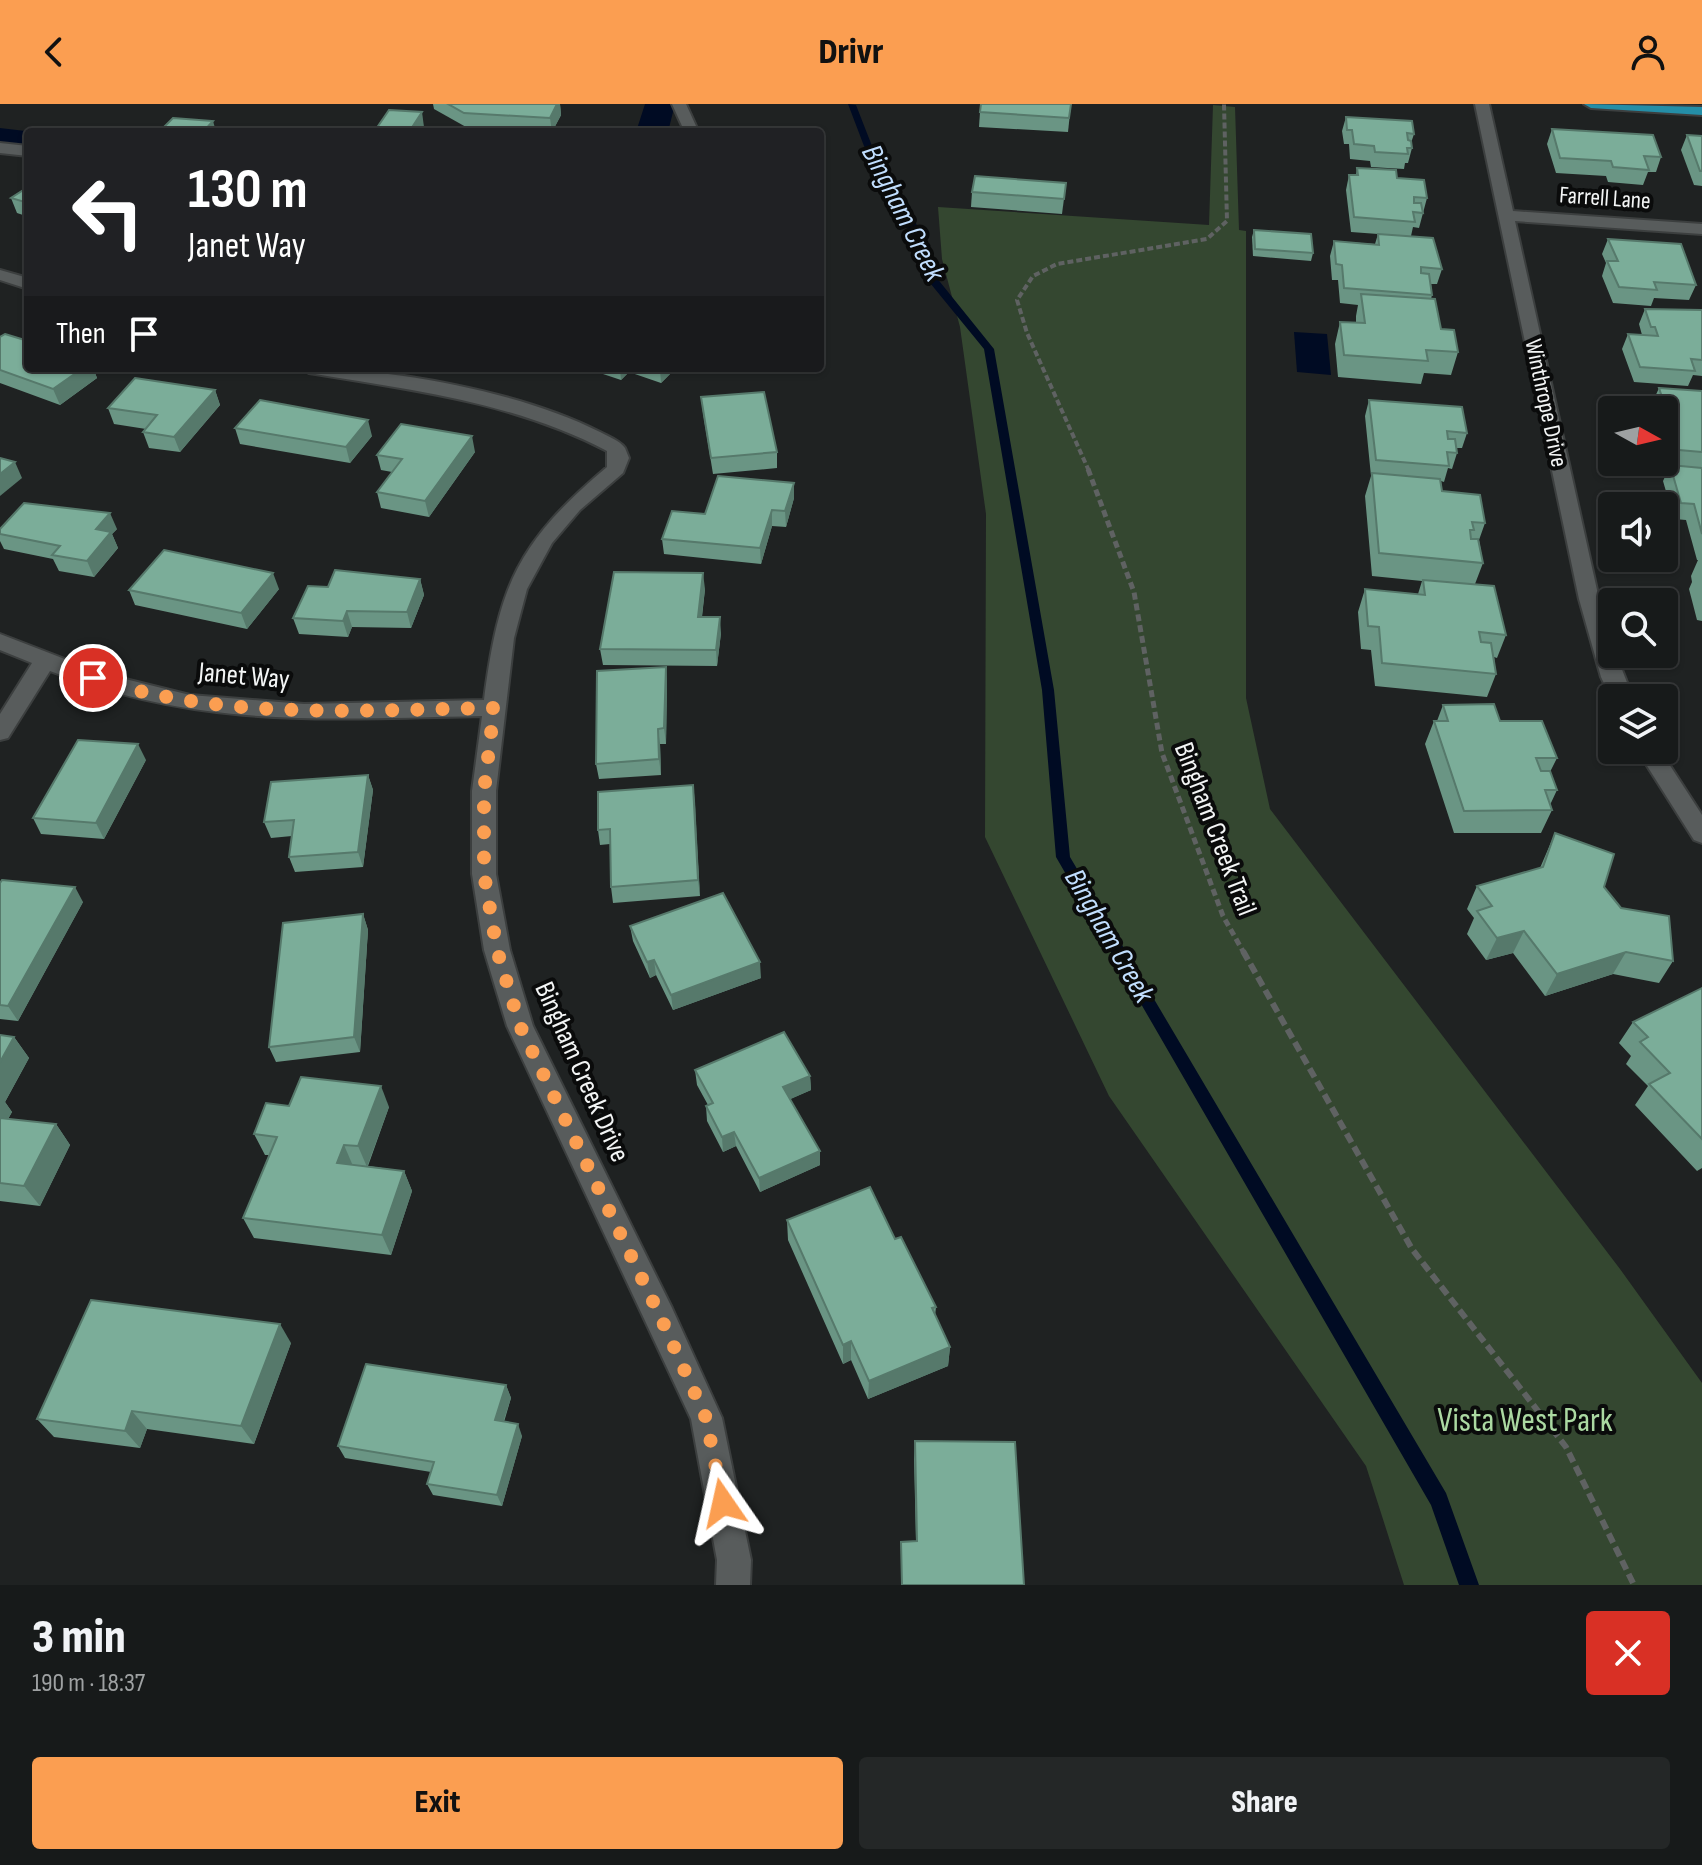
<!DOCTYPE html>
<html lang="en">
<head>
<meta charset="utf-8">
<style>
	:root { --surface:#171a1a; --page:#242727; --text:#f1f3f6; --muted:#9ea1a2; --line:#363839; --accent:#fb9e51 }
	body { margin:0; font-family:"Sofia Sans Condensed",sans-serif; background:var(--page); color:var(--text); height:100vh; display:flex; flex-direction:column; font-size:30px; white-space:nowrap }
	* { box-sizing:border-box; margin:0 }
	p { font-size:26px; color:var(--muted) }
	.icon { flex:none; width:44px; height:44px; fill:none; stroke:currentColor; stroke-width:2; stroke-linecap:round; stroke-linejoin:round }
	.map { position:relative; height:1481px; overflow:hidden }
	.panel { display:flex; flex-direction:column; background:var(--surface); flex:1 }
	.panel>* { flex:none }
	.hud { position:absolute; left:24px; top:24px; width:800px; height:244px; border-radius:8px; box-shadow:0 2px 6px #0004,0 0 0 2px var(--line); background:#202124; color:#fff; overflow:hidden }
	.needle { width:52px; rotate:98deg }
	.tools { position:absolute; left:1598px; top:292px; display:grid; gap:16px }
	.tools a { display:grid; place-items:center; width:80px; height:80px; border-radius:8px; background:var(--surface); box-shadow:0 2px 6px #0004,0 0 0 2px var(--line); font-size:40px }
	.pin { position:absolute; display:grid; place-items:center; width:68px; height:68px; color:#fff; margin:-34px; border:4px solid #fff; border-radius:50%; box-shadow:0 2px 8px #0007 }
	.me { position:absolute; width:88px; margin:-44px; rotate:349deg; stroke-linejoin:round; filter:drop-shadow(0 0 6px #0008) }
	.turn { display:flex; align-items:center; gap:28px; height:168px; padding:0 32px; font-size:36px }
	.turn .icon { width:104px; height:104px; stroke-width:2.5 }
	.turn b { display:block; font-size:56px; line-height:68px }
	.then { display:flex; align-items:center; height:76px; padding:0 32px; background:#0003; gap:16px; font-size:30px }
	.round { display:grid; place-items:center; flex:none; width:84px; height:84px; border-radius:8px; background:var(--page) }
	.overview { display:flex; align-items:center; justify-content:space-between; height:136px; padding:0 32px }
	h1 { font-size:48px; font-weight:800; line-height:60px }
	.cta { display:flex; gap:16px; margin-top:auto; padding:16px 32px }
	.cta a { flex:1; height:92px; border-radius:8px; background:var(--accent); color:#111; font-size:32px; font-weight:800; line-height:92px; text-align:center }
	.cta a+a { background:var(--page); color:var(--text) }
	header { display:flex; justify-content:space-between; align-items:center; height:104px; padding:0 32px; background:var(--accent); color:#111; font-size:36px; font-weight:800 }
	.map>svg:first-child { display:block }
</style>
</head>
<body>
<header><svg class="icon" aria-label="back" viewBox="0 0 24 24"><path d="M15 5l-7 7 7 7"/></svg>Drivr<svg class="icon" aria-label="person" viewBox="0 0 24 24"><circle cx="12" cy="8" r="4"/><path d="M4 21q1-7 8-7t8 7"/></svg></header>
<div class="map">
<svg width="1702" height="1481" viewBox="0 0 1702 1481">
	<rect width="100%" height="100%" fill="#1f2222"/>
	<path fill="#344730" d="M1213,1L1235,3L1239,126L1246,127V594L1270,705L1620,1165L1702,1279V1481H1404L1366,1362L1109,992L985,733L986,410L960,223L942,155L938,103L1209,121Z"/>
	<path fill="#000b23" d="M1294,228L1327,230L1331,271L1297,268Z"/>
	<g fill="none" stroke-linecap="round" stroke-linejoin="round">
		<path fill="#000b23" fill-rule="evenodd" d="M848,0L856,1L872,42L910,103L936,173L994,245L1054,586L1070,753L1446,1389L1479,1481H1459L1431,1401L1056,753L1042,586L984,245L926,174L900,103L864,42Z"/>
		<g fill="#000b23" fill-rule="evenodd">
			<path d="M645,0H675L668,28H636Z"/>
			<path d="M0,24L34,28H28V45L0,42Z"/>
		</g>
		<defs>
			<g id="minor">
				<path d="M672,0H686L696,22L695,28H679L682,22Z"/>
				<path d="M1475,0H1489L1513,107L1702,120V130L1515,117L1599,495L1612,537V550H1616L1633,594H1611L1601,573L1579,495Z"/>
				<path d="M0,39L28,42V52L0,49Z"/>
				<path d="M0,166L28,174V185L0,176Z"/>
				<path d="M300,264C390,264 519,287 600,328C609,333 619,336 625,344L629,354L623,369L580,406L552,439L527,485L514,534L496,687V770L510,846L533,922L672,1204L722,1314L751,1456L750,1481H716L717,1456L691,1315L507,922L484,846L472,770V687L482,612C326,615 200,625 50,567L8,634L0,636V610L32,559L0,546V530L101,569L190,591L304,600L484,596C499,481 517,439 607,363V347C514,298 412,286 309,269Z"/>
				<path d="M1637,646H1660L1702,711V739L1694,736Z"/>
			</g>
			<path id="major" d="M1584,0L1702,3V11L1591,4Z"/>
		</defs>
		<use href="#minor" stroke="#3c3f3f" stroke-width="4"/>
		<use href="#major" stroke="#3c3f3f" stroke-width="4"/>
		<path stroke="#5f6262" stroke-width="4" stroke-dasharray="6 3" stroke-linecap="butt" d="M1089,367L1027,229L1017,196L1033,172L1057,160L1207,135L1227,117L1224,0"/>
		<path stroke="#5f6262" stroke-width="5" stroke-dasharray="7 4" stroke-linecap="butt" d="M1088,365L1134,488L1162,649L1223,812L1244,849"/>
		<path stroke="#5f6262" stroke-width="6" stroke-dasharray="10 5" stroke-linecap="butt" d="M1243,847L1412,1145L1566,1343L1634,1481"/>
		<use href="#minor" fill="#585c5c" fill-rule="evenodd"/>
		<use href="#major" fill="#248ea7" fill-rule="evenodd"/>
	</g>
	<g fill="#6a9584">
		<path d="M433,0H560L561,11L552,28L466,23L434,5Z"/>
		<path d="M1071,0L1068,28L979,23L980,8Z"/>
		<path d="M1346,13L1414,30L1411,39L1412,44L1408,59H1405L1404,65L1371,63L1370,57L1350,55L1349,40H1344L1342,27Z"/>
		<path d="M1552,25L1661,53L1656,68H1648L1643,81L1608,78L1606,72L1556,69L1547,40Z"/>
		<path d="M1687,31L1702,32V82L1694,81L1681,46Z"/>
		<path d="M1357,64L1397,74L1427,94L1419,124L1413,123L1411,132L1442,165L1437,180H1431L1432,191L1431,195L1441,225L1458,248L1451,271L1424,269L1421,280L1338,273L1335,240L1340,218L1356,219V212L1358,201L1340,199L1338,176H1332L1330,152L1334,137L1375,140L1378,130L1351,128L1346,86L1349,71H1356Z"/>
		<path d="M1066,79L1062,110L971,103L972,88Z"/>
		<path d="M28,83V123L23,111L17,109L11,94Z"/>
		<path d="M1254,126L1313,149L1311,157L1253,152L1252,133Z"/>
		<path d="M1608,135L1696,181L1689,196L1654,194L1651,202L1613,199L1602,172L1606,159L1602,150Z"/>
		<path d="M1645,205L1702,206V272L1693,271L1688,282L1634,278L1622,245L1628,230L1642,231L1639,220Z"/>
		<path d="M0,233L28,264H93L97,274L60,301L0,279Z"/>
		<path d="M585,264H676L661,279L629,268L621,276Z"/>
		<path d="M1659,284L1702,287V517L1697,516L1689,485L1692,478L1691,472L1698,456H1697L1686,416L1674,415L1663,377L1670,362L1660,361L1659,358H1664V306H1649Z"/>
		<path d="M215,286L220,301L180,348L149,344L143,328L146,325L114,320L108,304Z"/>
		<path d="M701,293L777,348V364L713,370L703,309Z"/>
		<path d="M1369,296L1467,329L1462,344H1456L1457,349L1452,365L1448,364L1444,378L1441,377L1442,387L1485,419L1479,436L1483,459L1475,480L1506,531L1497,554L1494,553L1496,570L1487,593L1375,582L1371,546L1361,545L1358,508L1365,485L1418,490L1422,477L1372,472L1365,392L1371,372L1365,312Z"/>
		<path d="M235,324L372,332L350,359L240,340Z"/>
		<path d="M475,348L429,413L381,404L377,388L392,368L381,366L377,351Z"/>
		<path d="M794,379V394L786,423L772,422L761,460L664,450L662,435L705,410Z"/>
		<path d="M0,425H117L112,430L118,444L94,473L59,467L53,455L4,445L0,437Z"/>
		<path d="M420,475L424,491L411,524L352,523L348,533L299,530L293,514Z"/>
		<path d="M279,485L247,525L135,501L129,486Z"/>
		<path d="M705,485L702,513L721,529L717,562L603,561L600,545Z"/>
		<path d="M666,563L667,579L666,640H660L661,671L599,675L596,660Z"/>
		<path d="M1443,601L1500,617L1557,654L1550,668L1557,686L1550,701L1552,706L1541,729H1454L1425,640L1434,617H1437Z"/>
		<path d="M146,656L104,735L41,730L33,714Z"/>
		<path d="M368,671L373,686L363,763L295,768L289,753L292,732L271,734L264,718Z"/>
		<path d="M693,681L700,792L613,799L611,783L610,740L600,741L598,726Z"/>
		<path d="M1555,729L1604,783L1621,804L1673,857L1659,879L1613,870L1545,892L1513,849L1486,856L1467,830L1474,814L1467,805L1477,782L1540,764Z"/>
		<path d="M0,779L83,798L18,917L0,915Z"/>
		<path d="M363,810L368,826L360,948L276,958L269,943Z"/>
		<path d="M630,822L761,874L673,906L656,871L650,874L633,837Z"/>
		<path d="M1702,884V1064L1697,1067L1635,1001L1648,982L1626,960L1631,952L1619,939L1633,918Z"/>
		<path d="M0,931L14,933L29,954L5,998L12,1008L8,1015L56,1020L70,1041L40,1102L0,1097Z"/>
		<path d="M695,966L810,972L811,986L790,995L820,1061L760,1088L736,1042L723,1048L707,1017L706,1002L708,1001L697,981Z"/>
		<path d="M289,1002L389,1003L368,1062L404,1067L412,1087L391,1151L254,1134L243,1114L269,1051H265L254,1030Z"/>
		<path d="M787,1116L895,1135L936,1203L935,1212L950,1243L948,1262L868,1295L851,1256L843,1260L788,1136Z"/>
		<path d="M291,1239L254,1340L147,1325L140,1344L54,1333L37,1315Z"/>
		<path d="M506,1281L511,1294L504,1318L522,1332L502,1402L433,1391L427,1380L431,1368L345,1354L338,1342Z"/>
		<path d="M915,1337L1024,1481H901V1438L916,1437L914,1355Z"/>
	</g>
	<g fill="#56796b">
		<path d="M557,0H560L561,11L552,28L550,14Z"/>
		<path d="M422,8L424,23L421,28H409Z"/>
		<path d="M213,17L215,24L212,28H203Z"/>
		<path d="M83,264H93L97,274L60,301L53,285Z"/>
		<path d="M620,264H628L629,268L621,276Z"/>
		<path d="M660,264H676L661,279Z"/>
		<path d="M215,286L220,301L180,348L174,333Z"/>
		<path d="M368,316L372,332L350,359L346,343Z"/>
		<path d="M472,332L475,348L429,413L425,397Z"/>
		<path d="M15,358L22,374L0,392V370Z"/>
		<path d="M794,379V394L786,423L785,407Z"/>
		<path d="M772,406V422L761,460L760,444Z"/>
		<path d="M110,409L117,425L112,430L118,444L94,473L87,457L96,425Z"/>
		<path d="M273,469L279,485L247,525L241,509Z"/>
		<path d="M703,469L705,485L700,528L698,513Z"/>
		<path d="M420,475L424,491L411,524L407,508Z"/>
		<path d="M347,507L352,523L348,533L343,517Z"/>
		<path d="M720,513L721,529L717,562L716,546Z"/>
		<path d="M666,563L667,579L666,640L664,624Z"/>
		<path d="M658,625L660,640L661,671L659,655Z"/>
		<path d="M138,640L146,656L104,735L96,719Z"/>
		<path d="M368,671L373,686L363,763L358,748Z"/>
		<path d="M693,681L695,697L700,792L698,776Z"/>
		<path d="M75,783L83,798L18,917L8,902Z"/>
		<path d="M363,810L368,826L360,948L354,933Z"/>
		<path d="M1524,827L1513,849L1486,856L1497,834Z"/>
		<path d="M1626,848L1613,870L1545,892L1557,870Z"/>
		<path d="M654,856L656,871L650,874L647,858Z"/>
		<path d="M760,858L761,874L673,906L671,891Z"/>
		<path d="M14,933L29,954L5,998L12,1008L0,1029V958Z"/>
		<path d="M810,972L811,986L784,998L783,983Z"/>
		<path d="M381,982L389,1003L367,1063L358,1042Z"/>
		<path d="M56,1020L70,1041L40,1102L24,1082Z"/>
		<path d="M734,1028L736,1042L723,1048L722,1033Z"/>
		<path d="M344,1041L353,1062L337,1059Z"/>
		<path d="M820,1047V1061L760,1088L759,1074Z"/>
		<path d="M404,1067L412,1087L391,1151L382,1131Z"/>
		<path d="M280,1220L291,1239L254,1340L241,1322Z"/>
		<path d="M851,1237V1256L843,1260V1241Z"/>
		<path d="M950,1243L948,1262L868,1295L869,1277Z"/>
		<path d="M506,1281L511,1294L500,1328L495,1316Z"/>
		<path d="M132,1307L147,1325L140,1344L125,1327Z"/>
		<path d="M518,1320L522,1332L502,1402L497,1391Z"/>
	</g>
	<g fill="#7bad99" stroke="#56796b" stroke-width="2">
		<path d="M448,0H557L550,14L464,9Z"/>
		<path d="M981,0H1071L1069,14L980,8Z"/>
		<path d="M389,6L422,8L409,28H374Z"/>
		<path d="M1346,13L1412,17L1414,30L1407,29L1408,36L1411,37L1412,44H1407L1408,50L1375,48L1374,42L1354,40L1352,26H1347Z"/>
		<path d="M173,14L213,17L203,28H159Z"/>
		<path d="M1552,25L1653,31L1661,53L1644,52L1649,66L1613,63L1611,57L1560,54Z"/>
		<path d="M1687,31L1702,32V67H1700Z"/>
		<path d="M1357,64L1396,66L1397,74L1424,76L1427,94L1414,93V99H1421L1423,109L1413,108L1415,118L1354,113L1349,71H1358Z"/>
		<path d="M975,72L1066,79L1064,95L972,88Z"/>
		<path d="M28,83V99L11,94Z"/>
		<path d="M1254,126L1311,130L1313,149L1255,145Z"/>
		<path d="M1378,130L1433,134L1442,165L1421,163V169L1429,170L1432,191L1344,184L1342,161L1336,160L1334,137L1379,141Z"/>
		<path d="M1608,135L1681,140L1696,181L1654,178L1657,186L1619,183L1607,157H1618Z"/>
		<path d="M1361,190L1435,195L1441,225L1454,226L1458,248L1426,246L1428,257L1344,251L1340,218L1365,219Z"/>
		<path d="M1645,205L1702,206V256L1691,255L1695,267L1640,263L1628,230L1658,232L1655,223H1651Z"/>
		<path d="M5,230L28,237V264H83L53,285L0,266V233Z"/>
		<path d="M135,274L215,286L174,333L143,328L157,311L108,304Z"/>
		<path d="M1659,284L1702,287V348L1667,345L1664,336V306H1657L1653,295L1663,296Z"/>
		<path d="M764,288L777,348L711,354L701,293Z"/>
		<path d="M260,296L368,316L346,343L235,324Z"/>
		<path d="M1369,296L1462,303L1467,329L1447,327L1448,335H1455L1457,349L1447,348L1449,362L1376,356Z"/>
		<path d="M401,320L472,332L425,397L377,388L402,355L377,351Z"/>
		<path d="M0,354L15,358L0,370Z"/>
		<path d="M1670,361L1702,364V430L1694,400L1681,399Z"/>
		<path d="M1372,369L1440,375L1442,387L1480,391L1485,419L1472,418L1474,426H1470L1471,435H1478L1483,459L1379,449Z"/>
		<path d="M718,372L794,379L785,407L772,406L760,444L662,435L672,407L705,410Z"/>
		<path d="M24,399L110,409L96,425L111,428L87,457L52,451L60,442L0,430V425Z"/>
		<path d="M164,446L273,469L241,509L129,486Z"/>
		<path d="M335,466L420,475L407,508L347,507L343,517L293,514L308,482L328,483Z"/>
		<path d="M614,468L703,469L698,513H720L716,546L600,545Z"/>
		<path d="M1423,476L1494,482L1506,531L1479,528L1481,538L1491,539L1496,570L1382,559L1379,523L1368,522L1365,485L1425,491Z"/>
		<path d="M666,563L664,624L658,625L659,655L596,660L597,567Z"/>
		<path d="M1494,600L1500,617H1542L1557,654H1536L1541,667H1550L1557,686H1545L1552,706L1464,707L1434,617H1448L1443,601Z"/>
		<path d="M78,636L138,640L96,719L33,714Z"/>
		<path d="M368,671L358,748L289,753L294,716L264,718L271,678Z"/>
		<path d="M693,681L698,776L611,783L610,725L598,726V688Z"/>
		<path d="M1555,729L1614,750L1604,783L1621,804L1669,812L1673,857L1626,848L1557,870L1524,827L1497,834L1477,807L1492,802L1477,782L1543,763Z"/>
		<path d="M2,776L75,783L8,902L0,901V779Z"/>
		<path d="M723,789L760,858L671,891L654,856L647,858L630,822Z"/>
		<path d="M363,810L354,933L269,943L283,819Z"/>
		<path d="M1702,884V1035L1649,980L1670,969L1640,938L1648,933L1633,918Z"/>
		<path d="M784,928L810,972L783,983L820,1047L759,1074L734,1028L722,1033L706,1002L713,999L695,966Z"/>
		<path d="M0,931L14,933L0,958Z"/>
		<path d="M301,973L381,982L358,1042L344,1041L337,1059L404,1067L382,1131L243,1114L277,1033L254,1030L266,999L289,1002Z"/>
		<path d="M0,1014L56,1020L24,1082L0,1079Z"/>
		<path d="M870,1083L895,1135L901,1133L936,1203L932,1204L950,1243L869,1277L851,1237L843,1241L787,1116Z"/>
		<path d="M91,1196L280,1220L241,1322L132,1307L125,1327L37,1315Z"/>
		<path d="M366,1260L506,1281L495,1316L518,1320L497,1391L427,1380L434,1358L338,1342Z"/>
		<path d="M915,1337L1015,1338L1024,1481H902L901,1438L917,1437Z"/>
	</g>
	<g fill="none" stroke-linecap="round" stroke-linejoin="round">
		<path stroke="#fb9e51" stroke-width="14" stroke-dasharray="0 25.2" d="M93,574C223,617 359,606 494,604L484,687V770L497,846L520,922L661,1214L706,1314L723,1399"/>
	</g>
	<g text-anchor="middle" dominant-baseline="central" stroke-width="8" stroke-linejoin="round" paint-order="stroke">
		<g font-size="24" fill="#f3f5f5" stroke="#0a0b0b">
			<text transform="translate(1605 94) rotate(4)">Farrell Lane</text>
			<text transform="translate(1546 299) rotate(78)">Winthrope Drive</text>
		</g>
		<g font-size="28" fill="#f3f5f5" stroke="#0a0b0b">
			<text transform="translate(244 572) rotate(5)">Janet Way</text>
			<text transform="translate(1215 725) rotate(69)">Bingham Creek Trail</text>
			<text transform="translate(582 968) rotate(66)">Bingham Creek Drive</text>
		</g>
		<g font-size="30" font-style="italic" fill="#c1defe" stroke="#0a0b0b">
			<text transform="translate(903 109) rotate(63)">Bingham Creek</text>
			<text transform="translate(1109 832) rotate(60)">Bingham Creek</text>
		</g>
		<g font-size="34" fill="#abd9a2" stroke="#0a0b0b">
			<text x="1525" y="1316">Vista West Park</text>
		</g>
	</g>
</svg>
<div class="tools">
<a><svg class="needle" viewBox="-14 -14 28 28"><path d="M0-13l5 13h-10z" fill="#e53935"/><path d="M0 13l5-13h-10z" fill="#9ea1a2"/></svg></a>
<a><svg class="icon" aria-label="sound" viewBox="0 0 24 24"><path d="M4 9h4l5-4v14l-5-4H4zM17 9q2 3 0 6"/></svg></a>
<a><svg class="icon" aria-label="search" viewBox="0 0 24 24"><circle cx="10" cy="10" r="6"/><path d="M15 15l6 6"/></svg></a>
<a><svg class="icon" aria-label="layers" viewBox="0 0 24 24"><path d="M12 4l9 5-9 5-9-5zM3 14l9 5 9-5"/></svg></a>
</div>
<div class="pin" style="left:93px;top:574px;background:#d93025"><svg class="icon" aria-label="arrive" viewBox="0 0 24 24"><path d="M6 21V4h12l-3 4 3 4H6"/></svg></div>
<svg class="me" style="left:723px;top:1399px" viewBox="-20 -20 40 40"><path d="M0-17L14 15 0 8-14 15z" fill="#fb9e51" stroke="#fff" stroke-width="4"/></svg>
<div class="hud">
<div class="turn"><svg class="icon" aria-label="left" viewBox="0 0 24 24"><path d="M17 20v-9H6M10 6l-5 5 5 5"/></svg><div><b>130 m</b>Janet Way</div></div>
<div class="then">Then<svg class="icon" aria-label="arrive" viewBox="0 0 24 24"><path d="M6 21V4h12l-3 4 3 4H6"/></svg></div>
</div>
</div>
<section class="panel">
<div class="overview"><div><h1>3 min</h1><p>190 m · 18:37</p></div><a class="round" style="background:#d93025;color:#fff"><svg class="icon" aria-label="close" viewBox="0 0 24 24"><path d="M6 6l12 12M18 6L6 18"/></svg></a></div>
<div class="cta"><a>Exit</a><a>Share</a></div>
</section>
</body>
</html>
